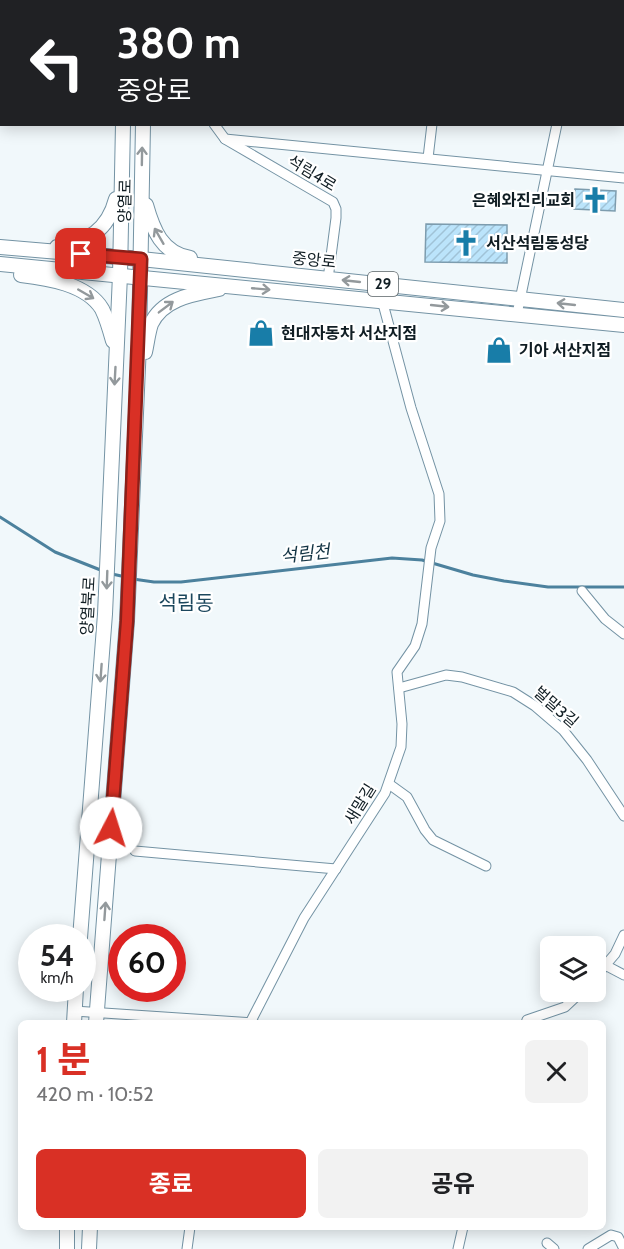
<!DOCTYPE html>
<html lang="ko">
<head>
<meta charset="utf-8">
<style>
	:root { --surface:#fff; --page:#f2f2f2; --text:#202124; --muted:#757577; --accent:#d93025 }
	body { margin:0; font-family:Cabin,"Noto Sans KR",sans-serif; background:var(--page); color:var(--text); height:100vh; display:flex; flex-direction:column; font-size:22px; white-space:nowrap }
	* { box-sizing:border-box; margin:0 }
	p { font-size:20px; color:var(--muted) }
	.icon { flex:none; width:33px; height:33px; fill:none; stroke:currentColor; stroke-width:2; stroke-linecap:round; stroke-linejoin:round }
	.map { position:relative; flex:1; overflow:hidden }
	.panel { position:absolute; left:18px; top:1020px; width:588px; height:210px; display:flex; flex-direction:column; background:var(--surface); border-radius:9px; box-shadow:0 3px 15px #0003 }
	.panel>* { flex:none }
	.banner { position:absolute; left:0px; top:0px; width:624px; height:126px; box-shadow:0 3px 15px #0003; background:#202124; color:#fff; overflow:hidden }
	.controls { position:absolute; left:540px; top:936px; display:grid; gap:12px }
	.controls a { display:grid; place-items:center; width:66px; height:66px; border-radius:9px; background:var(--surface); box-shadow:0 3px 15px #0003; font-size:30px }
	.speed { position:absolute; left:18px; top:924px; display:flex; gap:12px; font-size:30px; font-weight:700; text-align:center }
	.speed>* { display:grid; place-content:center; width:78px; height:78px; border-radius:50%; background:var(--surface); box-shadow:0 3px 15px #0003; line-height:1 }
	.speed small { font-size:15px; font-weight:400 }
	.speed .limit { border:9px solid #d22; background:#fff; color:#111 }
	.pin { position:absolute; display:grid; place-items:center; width:51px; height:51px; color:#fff; margin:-26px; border-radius:12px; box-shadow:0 3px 9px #0006 }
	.me { position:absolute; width:66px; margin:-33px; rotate:5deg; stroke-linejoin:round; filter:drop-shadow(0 0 4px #0008) }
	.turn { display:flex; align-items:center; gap:21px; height:126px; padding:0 18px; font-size:27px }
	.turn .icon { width:78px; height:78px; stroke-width:2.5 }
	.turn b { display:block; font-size:42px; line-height:51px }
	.round { display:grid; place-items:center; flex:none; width:63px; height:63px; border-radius:9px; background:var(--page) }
	.overview { display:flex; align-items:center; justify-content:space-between; height:102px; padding:0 18px }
	h1 { font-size:36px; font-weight:700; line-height:45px; color:var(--accent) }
	.cta { display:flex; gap:12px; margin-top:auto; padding:12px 18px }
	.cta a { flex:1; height:69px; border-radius:9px; background:var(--accent); color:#fff; font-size:24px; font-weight:700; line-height:69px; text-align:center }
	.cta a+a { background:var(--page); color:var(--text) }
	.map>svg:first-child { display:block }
</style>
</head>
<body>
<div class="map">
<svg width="624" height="1249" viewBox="0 0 624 1249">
	<defs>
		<pattern id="building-hatch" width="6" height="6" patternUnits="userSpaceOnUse" patternTransform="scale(1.5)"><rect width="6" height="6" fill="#bbe4fb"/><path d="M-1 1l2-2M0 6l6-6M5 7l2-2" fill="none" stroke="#a0c3d7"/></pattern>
	</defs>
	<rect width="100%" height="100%" fill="#f1f8fb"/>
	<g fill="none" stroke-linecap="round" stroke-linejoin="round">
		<g stroke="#4c819d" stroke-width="3">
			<path d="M0,517L55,552L103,571"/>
			<path d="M112,574L126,577"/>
			<path d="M133,579L154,582H181L392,558L422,560L473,575L504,581L548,587H624"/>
		</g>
	</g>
	<g fill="url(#building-hatch)" stroke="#7d9cae" stroke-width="1.5">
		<path d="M575,189L616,191L615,211L574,209Z"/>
		<path d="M426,224L507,225V263L425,262Z"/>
	</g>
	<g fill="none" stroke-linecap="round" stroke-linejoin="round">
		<defs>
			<g id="street">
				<path d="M400,0L411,2"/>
				<path d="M163,2V0"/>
				<path d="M581,2V0"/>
				<path d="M622,24H624"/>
				<path d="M214,124L225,139L333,202L336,209V218L328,279"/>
				<path d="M225,139L624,178"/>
				<path d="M428,158L432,124"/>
				<path d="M517,314L557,124"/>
				<path d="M582,591L605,619L624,634"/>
				<path d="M399,688L446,675L462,677L513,692L535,706L563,730L587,760L624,816"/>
				<path d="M389,784L407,797L425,830L433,840L486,866"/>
				<path d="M135,851L336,869"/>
				<path d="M605,965L624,975"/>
				<path d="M596,976L615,954L624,935"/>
				<path d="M74,1011L254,1023"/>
				<path d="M250,1023L304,918L385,793L401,747L402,724L397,672L415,646L422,624L431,548L440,521L439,494L411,408L382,300"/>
				<path d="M526,1023L527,1020L565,1007L581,992"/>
				<path d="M547,1243L554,1249"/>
				<path d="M187,1249L190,1227"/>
				<path d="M458,1249L463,1227"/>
				<path d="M588,1249L611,1235L618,1237L624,1249"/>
			</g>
			<g id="primary">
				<path d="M125,2V0"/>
				<path d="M145,2V0"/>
				<path d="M146,205C153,230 162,253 190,258"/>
				<path d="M0,247L141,259L624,310"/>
				<path d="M57,247C88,242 108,230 116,199"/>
				<path d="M0,264L624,325"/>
				<path d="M21,275C47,278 87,284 102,309C107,319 110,330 113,341"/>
				<path d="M143,352H145C147,343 148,333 151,324C163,298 194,294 219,289"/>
				<path d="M80,938L105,614L120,275L123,124"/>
				<path d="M74,1023L76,988"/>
				<path d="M96,1023L127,621L139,344L143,124"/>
				<path d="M67,1249V1227"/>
				<path d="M89,1249L90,1227"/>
			</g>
		</defs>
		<use href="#street" stroke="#7493a4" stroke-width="11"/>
		<use href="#primary" stroke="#7493a4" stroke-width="16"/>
		<use href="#street" stroke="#fff" stroke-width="9"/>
		<use href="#primary" stroke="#fff" stroke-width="14"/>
	</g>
	<defs><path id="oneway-shaft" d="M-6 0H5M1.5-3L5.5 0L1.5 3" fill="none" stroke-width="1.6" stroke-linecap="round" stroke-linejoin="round" transform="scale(1.5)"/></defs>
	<g stroke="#93999c">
		<use href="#oneway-shaft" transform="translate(142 156) rotate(-89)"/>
		<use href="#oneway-shaft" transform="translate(159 236) rotate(-120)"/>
		<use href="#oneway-shaft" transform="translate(351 281) rotate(-174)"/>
		<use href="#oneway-shaft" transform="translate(261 289) rotate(5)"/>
		<use href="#oneway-shaft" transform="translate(86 294) rotate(30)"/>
		<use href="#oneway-shaft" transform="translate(566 304) rotate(-174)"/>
		<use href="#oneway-shaft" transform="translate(440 306) rotate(6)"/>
		<use href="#oneway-shaft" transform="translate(166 307) rotate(-37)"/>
		<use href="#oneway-shaft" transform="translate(115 376) rotate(93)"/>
		<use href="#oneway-shaft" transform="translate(107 580) rotate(92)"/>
		<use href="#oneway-shaft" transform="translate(101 673) rotate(94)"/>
		<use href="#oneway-shaft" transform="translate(105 911) rotate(-86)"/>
	</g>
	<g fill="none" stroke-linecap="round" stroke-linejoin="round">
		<defs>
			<path id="route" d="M81,254L141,259L127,621L111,828"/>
		</defs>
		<use href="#route" stroke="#8d1f18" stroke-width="15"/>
		<use href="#route" stroke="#d93025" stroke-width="10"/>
	</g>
	<defs>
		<symbol id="church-bare" viewBox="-9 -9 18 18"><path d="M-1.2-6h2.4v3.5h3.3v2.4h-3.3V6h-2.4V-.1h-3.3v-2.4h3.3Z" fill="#187da8" stroke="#fff" stroke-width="2.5" paint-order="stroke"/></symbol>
		<symbol id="shop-bare" viewBox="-9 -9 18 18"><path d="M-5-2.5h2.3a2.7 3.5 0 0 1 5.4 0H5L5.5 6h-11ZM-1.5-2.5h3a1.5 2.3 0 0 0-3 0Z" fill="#187da8" stroke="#fff" stroke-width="2.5" paint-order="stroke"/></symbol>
	</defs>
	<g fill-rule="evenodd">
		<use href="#church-bare" x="576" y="181" width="38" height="38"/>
		<use href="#church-bare" x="447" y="224" width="38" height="38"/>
		<use href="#shop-bare" x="242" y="314" width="38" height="38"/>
		<use href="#shop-bare" x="480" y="331" width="38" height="38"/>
	</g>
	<g text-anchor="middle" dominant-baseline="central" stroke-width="4.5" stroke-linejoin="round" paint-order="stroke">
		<rect fill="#fff" stroke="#586165" stroke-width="1.5" x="368" y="272" width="30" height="24" rx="4.5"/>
		<g font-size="15" font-weight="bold" fill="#101d23">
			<text x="383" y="284">29</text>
		</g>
		<g font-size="16" fill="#101d23" stroke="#fff">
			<text transform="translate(312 173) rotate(31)">석림4로</text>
			<text transform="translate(125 201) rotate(-89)">양열로</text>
			<text transform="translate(314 260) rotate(6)">중앙로</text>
			<text transform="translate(88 606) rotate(-87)">양열북로</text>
			<text transform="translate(556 707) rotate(41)">벌말3길</text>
			<text transform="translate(360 804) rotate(-58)">새말길</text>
		</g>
		<g font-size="16" font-weight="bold" fill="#101d23" stroke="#fff" text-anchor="start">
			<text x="575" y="200" text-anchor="end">은혜와진리교회</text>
			<text x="486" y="243">서산석림동성당</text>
			<text x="281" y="333">현대자동차 서산지점</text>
			<text x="519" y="350">기아 서산지점</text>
		</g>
		<g font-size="18" font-style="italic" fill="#133444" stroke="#fff">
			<text transform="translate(305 554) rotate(-6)">석림천</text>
		</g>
		<g font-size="20" fill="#1c475d" stroke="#fff">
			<text x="186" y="603">석림동</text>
		</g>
	</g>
</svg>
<div class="controls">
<a><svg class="icon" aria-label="layers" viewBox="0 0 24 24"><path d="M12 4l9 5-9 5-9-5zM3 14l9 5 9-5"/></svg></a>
</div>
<div class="speed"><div>54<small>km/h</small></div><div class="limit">60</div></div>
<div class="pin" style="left:81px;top:254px;background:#d93025"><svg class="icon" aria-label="arrive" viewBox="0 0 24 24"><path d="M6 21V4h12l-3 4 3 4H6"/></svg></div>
<svg class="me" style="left:111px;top:828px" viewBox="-20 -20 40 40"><circle r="19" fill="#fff"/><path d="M0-13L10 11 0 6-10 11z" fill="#d93025"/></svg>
<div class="banner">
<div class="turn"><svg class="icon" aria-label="left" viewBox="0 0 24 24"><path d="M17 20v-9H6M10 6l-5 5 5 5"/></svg><div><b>380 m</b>중앙로</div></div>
</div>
<section class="panel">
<div class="overview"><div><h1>1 분</h1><p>420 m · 10:52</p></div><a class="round"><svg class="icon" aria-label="close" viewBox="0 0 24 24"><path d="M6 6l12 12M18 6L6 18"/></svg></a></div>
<div class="cta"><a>종료</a><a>공유</a></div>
</section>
</div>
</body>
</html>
